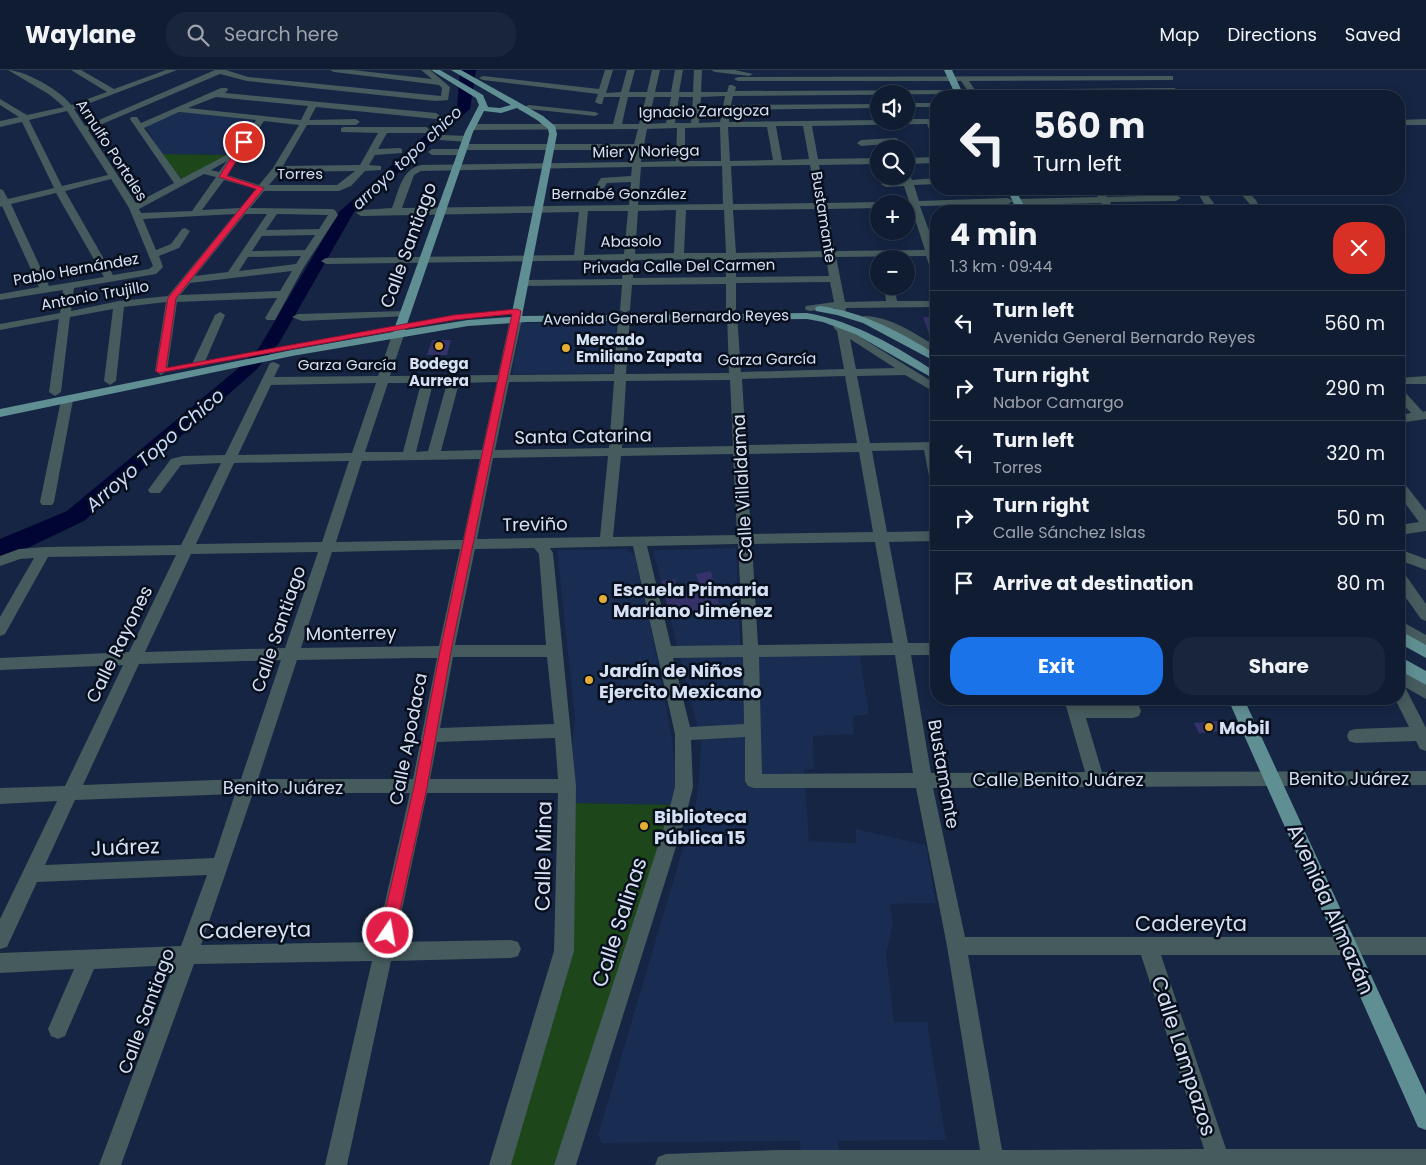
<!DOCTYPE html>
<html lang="en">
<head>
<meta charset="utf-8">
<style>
	:root { --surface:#101c32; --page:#19253a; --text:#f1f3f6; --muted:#9ca1ac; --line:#303a4d; --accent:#1a73e8 }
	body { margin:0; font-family:Poppins,sans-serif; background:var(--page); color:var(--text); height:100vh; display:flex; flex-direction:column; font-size:19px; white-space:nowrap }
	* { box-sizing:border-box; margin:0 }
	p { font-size:16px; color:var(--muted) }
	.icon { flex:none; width:28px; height:28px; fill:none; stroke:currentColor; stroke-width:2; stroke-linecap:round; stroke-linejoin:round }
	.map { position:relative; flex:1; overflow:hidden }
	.side { position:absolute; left:930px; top:135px; width:475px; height:500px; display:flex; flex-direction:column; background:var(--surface); border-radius:20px; box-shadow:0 2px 12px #0003,0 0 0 1px var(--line) }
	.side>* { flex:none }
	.hud { position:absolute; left:930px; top:20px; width:475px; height:105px; border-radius:20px; box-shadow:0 2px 12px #0003,0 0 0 1px var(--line); background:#101c32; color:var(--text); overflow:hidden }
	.fabs { position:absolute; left:870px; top:15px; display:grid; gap:10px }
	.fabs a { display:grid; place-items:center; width:45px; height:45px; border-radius:50%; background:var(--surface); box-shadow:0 2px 12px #0003,0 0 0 1px var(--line); font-size:25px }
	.pin { position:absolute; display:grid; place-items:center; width:42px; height:42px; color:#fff; margin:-21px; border:2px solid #fff; border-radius:50%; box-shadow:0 1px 5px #0007 }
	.me { position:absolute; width:55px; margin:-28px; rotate:12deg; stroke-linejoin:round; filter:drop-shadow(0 0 4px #0008) }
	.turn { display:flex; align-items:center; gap:18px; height:105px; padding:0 20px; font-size:22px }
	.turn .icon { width:65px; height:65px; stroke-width:2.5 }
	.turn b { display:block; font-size:35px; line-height:42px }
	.round { display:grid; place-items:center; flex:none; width:52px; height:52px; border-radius:20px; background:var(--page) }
	.summary { display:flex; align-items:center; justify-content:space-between; height:85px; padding:0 20px }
	h1 { font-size:30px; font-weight:700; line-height:38px }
	.action { display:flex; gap:10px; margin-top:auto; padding:10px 20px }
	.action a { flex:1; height:58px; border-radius:20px; background:var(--accent); color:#fff; font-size:20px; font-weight:700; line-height:58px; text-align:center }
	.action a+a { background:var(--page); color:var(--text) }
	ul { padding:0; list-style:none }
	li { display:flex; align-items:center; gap:15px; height:65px; padding:0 20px; border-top:1px solid var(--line) }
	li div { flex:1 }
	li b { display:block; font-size:19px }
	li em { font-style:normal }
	header { display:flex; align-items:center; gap:30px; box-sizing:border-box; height:70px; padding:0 25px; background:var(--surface); border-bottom:1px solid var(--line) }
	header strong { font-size:24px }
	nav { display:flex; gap:28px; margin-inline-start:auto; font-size:18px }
	.search { width:350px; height:45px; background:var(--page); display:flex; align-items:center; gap:12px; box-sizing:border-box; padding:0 18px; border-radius:20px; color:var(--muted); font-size:19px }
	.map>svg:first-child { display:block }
</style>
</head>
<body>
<header>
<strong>Waylane</strong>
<div class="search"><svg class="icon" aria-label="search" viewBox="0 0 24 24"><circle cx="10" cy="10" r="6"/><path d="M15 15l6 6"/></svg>Search here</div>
<nav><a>Map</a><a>Directions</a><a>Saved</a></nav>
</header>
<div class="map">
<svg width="1426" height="1095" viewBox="0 0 1426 1095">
	<rect width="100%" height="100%" fill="#152543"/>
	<g fill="#192c51">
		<path d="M180,41L254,50L232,83L228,85L161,84L146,57Z"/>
		<path d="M616,251L613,303L512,304L521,253Z"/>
		<path d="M736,478L741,586L860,585L869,645L853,646L854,664L813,666L814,699L804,700L809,771L856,773V759L926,775L936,833L890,834L893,854L886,885L894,952H927L946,1070L838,1071L841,1095H801L800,1071L602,1073L598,1065L696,734L699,710L701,671L653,480Z"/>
		<path d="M626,479L635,486L654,572L671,663L680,735L566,733L575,648L557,480Z"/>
	</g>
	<g fill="#1d471a">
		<path d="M161,84L228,85L182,109Z"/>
		<path d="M566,733L680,735L565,1095H500L564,881Z"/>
	</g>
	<path fill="#000534" d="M460,0H476L470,39L354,142L279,273L257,299L84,451L0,491V469L67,441L235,301L259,278L339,142L457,37Z"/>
	<g fill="#343269">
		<path d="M923,247H936V264H929Z"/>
		<path d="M432,270H451L447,285H427Z"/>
		<path d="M711,501L720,538L670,545L661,511L675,509L679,525L701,522L696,504Z"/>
		<path d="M1219,651L1224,661L1199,663L1194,653Z"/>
	</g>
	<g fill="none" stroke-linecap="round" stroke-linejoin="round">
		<g fill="#455b5d" fill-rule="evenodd">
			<path d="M8,0C24,0 62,21 71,35L107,22L71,0H81L114,19L166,0H177L74,39L85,56L215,0H226L248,7L441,26L442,18L439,15L334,2L330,0H353L432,9L421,0H430L450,17L448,30L435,31L247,11L220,4L88,60L136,133L174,113L130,49L131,47H137L141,53L221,18H227L228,20L225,23L436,43L440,46L436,49L316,37L309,50L356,49L360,52L356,55H307L283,96L360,95L378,63L341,62V58L344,57H426L430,60L426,63H387L378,79L399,78L402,79V83L375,85L369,95L381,96V100L365,101L351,116L339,121H264L250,138L332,139L335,140L338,145L304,197L275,250H267L265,248L277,228L177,232L167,301L161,305L155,301L166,232L124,237L116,311L110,315L104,311L113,239L70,247L61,322L55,326L49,322L59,249L0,260V254L60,243L63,220L0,230V224L39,217L2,136L0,137V119L3,120L8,129L54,118L22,52L0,57V51L19,47L0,35V29L27,45L64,37L50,25ZM216,27L308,36L301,50L188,38ZM67,41L108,105L62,116L29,50ZM179,42H180L256,50L234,81L181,109L144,58ZM264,51L299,55L273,98L259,115L227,105ZM227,91L219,102L211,100ZM355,101L337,115H269L280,102ZM204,104L216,107L192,141L141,143L139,139ZM111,109L129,138L153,196L149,199L113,205L65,121ZM224,110L256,119L240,138L202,140ZM56,123L104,207L49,216L11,134ZM235,144L168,226L119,231L71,241L74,218L156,204L163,197L159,186L179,178L190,161L185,158L182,159L171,174L156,180L143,149ZM245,144H267L228,202L195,206ZM277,144L328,145L319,159L266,160ZM315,165L305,180L252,181L262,166ZM301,186L296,194L239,201L248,187ZM292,201L280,221L180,225L190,213Z"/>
			<path d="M605,0H613L606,23L621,22L627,0H635L629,22H647L652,0H660L655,22H671L675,0H683L679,22H693L694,0H702L701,22H727L729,15H732L736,17L735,21L954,20V24H951L733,26L731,35L879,34V38L730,40L729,52L879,50V51H906V49H936V69L932,66L927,54L812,56L818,89L879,88V94L819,95L826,133L879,132L883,134H879V138L827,139L835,181L925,180L911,137H906V134H901L909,131L904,116L886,117L881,114L886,111L903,110L902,106H906V103L909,104L912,110L936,108V114L914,115L919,131L1008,128L1013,131L1008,134L920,136L936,180V203L931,200L926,186L836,187L845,232L886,231L884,216H894L897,231H936V237L846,238L845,243H837L835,238L810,241L806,240L805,238L806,236L834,232L830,212L736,213V239L733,242L737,245L741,302L844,299L837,261L833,257L839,254L936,314V323L905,305L857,306L870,373L936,372V410L929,406L924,380L872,381L887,462L936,461V471L889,472L908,573H936V585H911L931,703L1085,702L1064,629H1080L1082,634H1133L1139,636L1141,641L1139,646L1133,648H1086L1102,702L1426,701V715L933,718L965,867H1426V885H1161L1226,1079H1426V1095H655L658,1087L666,1084L778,1080H980L947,876L916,718H754L748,716L745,711V667L691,670L693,717L686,745L576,1095H554L668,745L675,717V664L633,476L550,478L553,483L576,716L574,881L511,1095H489L554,881L558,723H427L395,872L511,870L518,872L521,879L518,886L511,888L391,891L347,1095H325L372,891L194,894L121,1095H99L174,895L94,899L65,966L58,969L51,966L48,959L74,899L0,903V883L181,876L207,805L37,812L7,877L0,879V849L57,731L0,734V718L65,716L123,595L0,600V588L129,582L176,485L48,487L5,564L0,566V547L34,488L20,489L0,496V486L19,479L44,477L181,475L221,393L181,395L160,423H150L148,420L171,389L183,386L225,385L270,293L274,292L280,295L274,307L378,306L392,265L398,262L404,265L390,306L498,305L510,249L516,246L522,249L510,305L614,304L618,247L624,244L630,247L626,304L729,303L727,245L730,242L726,239V214L632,215L630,240L625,243L620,240L622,215L524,216L519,213L524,210L622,209L624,190L326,194L321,191L326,188L574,185L579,142L361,146L356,143L361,140L392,138C399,121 401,100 421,95L632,92L633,80H464L467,82L463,85H432L428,82L432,79H463L460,77L464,74H634L638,59L472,60L468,57L472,54H613L620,27H604L602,34H599L595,32L598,24L483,10L479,8L483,6L599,19ZM725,26L720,52L699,53L701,27ZM628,27H646L639,54H622ZM654,27H671L666,53L648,54ZM679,27H693L691,53H675ZM776,56H803L809,89L782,90ZM720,57L721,91H685V58ZM728,57H767L773,90L730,91ZM677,58L676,91L641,92L647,59ZM810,95L817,133L733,134L731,96ZM722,96L723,134L638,135L641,97ZM632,97L631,106L601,108L596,116L601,119L604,118L607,113L631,112L629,135L402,138L414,105L421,101ZM818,139L825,181L736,183L733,140ZM676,140L674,183L635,184L638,141ZM686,140H724L726,183H684ZM588,141H628L624,184L584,185ZM826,187L829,206L736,207V189ZM726,189V207L633,208L634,190ZM850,269L895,298L856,299ZM845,306L857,373L746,375L742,309ZM730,310L733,376L622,378L626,311ZM614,311L609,378L495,380L509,312ZM497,312L482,380L441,381L459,313ZM376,313L352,383L238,385L271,315ZM388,313H421L403,382H365ZM433,313H447L428,381L416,382ZM859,382L873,462L751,464L746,384ZM733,384L737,465L613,467L621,386ZM608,386L600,467L477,469L493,388ZM480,389L463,470L336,472L362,391ZM349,391L322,472L196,474L234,393ZM875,472L893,573L758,575L752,474ZM738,474L743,575L671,576L647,476ZM534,478L539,484L546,575H455L475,479ZM460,479L439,576L301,578L332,482ZM318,482L285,578L145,582L191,484ZM895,585L913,703L762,704L759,587ZM453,587H547L554,654L440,658ZM743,587L744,654L690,657L673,588ZM415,588H437L413,709H258L297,590ZM281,590L241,709L83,715L139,594ZM555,668L558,709H430L437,672ZM253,723H410L376,872L201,875ZM235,724L214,788L45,795L75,730ZM968,885H1141L1204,1079L1002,1080Z"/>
			<path d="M711,0H735L753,4L749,6L715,2Z"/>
			<path d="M1170,6H1173V10L969,11L975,20L1174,18L1178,20L1177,22L973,24H970L961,11H738L734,9L738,7Z"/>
			<rect x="906" y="33" width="30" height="4"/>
			<path d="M529,35L595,42L599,44L595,46L529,39L522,41L518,39Z"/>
			<path d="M1426,49V55H1399V50Z"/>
			<path d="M443,65L467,66L471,69L467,72L440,70V66Z"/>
			<path d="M895,68L898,69V73L861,76L857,73L861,70Z"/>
			<path d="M936,87V93L906,94V88Z"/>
			<path d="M1094,119H1102L1107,127L1176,125L1181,128L1176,131L1110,132L1115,141H1105L1101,133L1017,135L1012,132L1017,129L1098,127Z"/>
			<path d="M1172,119H1206L1205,121L1215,135L1216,141H1206L1205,135L1197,122L1174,124L1169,121Z"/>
			<path d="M1236,119H1245L1256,130L1261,141H1251L1249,133Z"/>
			<path d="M405,241L410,244L409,246L302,251L292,247L298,244Z"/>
			<path d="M220,242L225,245L204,294L202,296H194L192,294L215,245Z"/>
			<path d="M864,246C892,247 913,263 936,276V284L888,258L874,253L860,251L858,249Z"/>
			<path d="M1426,306V314H1399V308Z"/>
			<path d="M1399,319L1403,320L1423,342L1426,341V349L1399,353V345L1411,343L1399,330Z"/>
			<path d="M67,326L73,330L54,432L52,435H42L40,432L61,330Z"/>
			<path d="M1399,412L1404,413L1426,441V461L1399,465V455L1419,452L1399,425Z"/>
			<path d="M1399,479L1426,489V500L1399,490Z"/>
			<path d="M1399,502L1404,503L1426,534V551L1421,549L1399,518Z"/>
			<path d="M1399,550L1426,565V579L1399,563Z"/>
			<path d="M1399,599L1426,615V629L1405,617L1426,658V681L1420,679L1416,671L1355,673L1349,671L1347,666L1349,661L1355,659L1409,657L1395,629H1399V615L1403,616L1399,613Z"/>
		</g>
		<g fill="#608f93" fill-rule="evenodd">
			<path d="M431,0H440L483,25L488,37L500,38L511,35L451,0H461L543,46L555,56L557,64L522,246L807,243C856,252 895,276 936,302V310L855,264L823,252L807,249L527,252L468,256L292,286L0,347V339L292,280L393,262L465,62L479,35L476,28ZM517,38L537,50L548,59L549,64L511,247L468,250L405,260L473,62L484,41L501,43Z"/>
			<path d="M944,0H952L964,26H956Z"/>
			<path d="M1007,119H1015L1027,141H1017Z"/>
			<path d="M820,236C864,242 899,262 936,284V292L863,253L837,245L816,241L815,239L816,237Z"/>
			<path d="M1399,560L1426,575V588L1399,573Z"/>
			<path d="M1399,586L1426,601V615L1399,600Z"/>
			<path d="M1228,629H1244L1426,1025V1060L1418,1057Z"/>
		</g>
	</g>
	<path fill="#e11d48" stroke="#92132f" d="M242,70L248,72L227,106L264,118L176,228L166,298L454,245L517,239L521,241L451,581L427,717L395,863L393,868L388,870L382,868L380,863L414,717L440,581L512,244L454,250L158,303L156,301L168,228L256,119L219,107Z"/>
	<g fill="#e5ad35" stroke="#080f1c" stroke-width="2">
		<circle cx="439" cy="276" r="5"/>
		<circle cx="566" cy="278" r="5"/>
		<circle cx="603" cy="529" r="5"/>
		<circle cx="589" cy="610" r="5"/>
		<circle cx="1209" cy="657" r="5"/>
		<circle cx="644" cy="756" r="5"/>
	</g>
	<g text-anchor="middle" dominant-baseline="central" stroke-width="5" stroke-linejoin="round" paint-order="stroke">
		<g font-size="15" fill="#d5e0f4" stroke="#080f1c">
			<text transform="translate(704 41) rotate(-1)">Ignacio Zaragoza</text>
			<text transform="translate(112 80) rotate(57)">Arnulfo Portales</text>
			<text transform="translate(646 81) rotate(-1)">Mier y Noriega</text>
			<text x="300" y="103">Torres</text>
			<text x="619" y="123">Bernabé González</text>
			<text transform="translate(824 147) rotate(81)">Bustamante</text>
			<text transform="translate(631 171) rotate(-1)">Abasolo</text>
			<text transform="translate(679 196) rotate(-1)">Privada Calle Del Carmen</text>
			<text transform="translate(76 199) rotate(-10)">Pablo Hernández</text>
			<text transform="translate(95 225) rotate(-10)">Antonio Trujillo</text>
			<text transform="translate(666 247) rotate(-1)">Avenida General Bernardo Reyes</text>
			<text transform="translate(767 289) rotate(-1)">Garza García</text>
			<text x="347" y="294">Garza García</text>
		</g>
		<g font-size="15" font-weight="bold" fill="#d5e0f4" stroke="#080f1c" text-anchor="start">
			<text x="576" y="269">Mercado<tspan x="576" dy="17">Emiliano Zapata</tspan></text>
			<text x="439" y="293" text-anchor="middle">Bodega<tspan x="439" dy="17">Aurrera</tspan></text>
		</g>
		<g font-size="16" font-style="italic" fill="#c8dafb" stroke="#080f1c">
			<text transform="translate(407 88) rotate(-43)">arroyo topo chico</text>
		</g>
		<g font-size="18" fill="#d5e0f4" stroke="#080f1c">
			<text transform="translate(408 175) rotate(-70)">Calle Santiago</text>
			<text transform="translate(583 366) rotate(-1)">Santa Catarina</text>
			<text transform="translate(742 418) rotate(-93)">Calle Villaldama</text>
			<text transform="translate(535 454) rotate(-1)">Treviño</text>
			<text transform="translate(278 559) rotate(-71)">Calle Santiago</text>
			<text transform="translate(351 563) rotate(-1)">Monterrey</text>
			<text transform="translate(119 574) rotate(-64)">Calle Rayones</text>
			<text transform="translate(408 669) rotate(-79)">Calle Apodaca</text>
			<text transform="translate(944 704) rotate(80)">Bustamante</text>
			<text x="1349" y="708">Benito Juárez</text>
			<text x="1058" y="709">Calle Benito Juárez</text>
			<text x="283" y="717">Benito Juárez</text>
			<text transform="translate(146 941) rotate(-70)">Calle Santiago</text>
		</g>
		<g font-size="18" font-weight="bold" fill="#d5e0f4" stroke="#080f1c" text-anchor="start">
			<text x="613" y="519">Escuela Primaria<tspan x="613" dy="21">Mariano Jiménez</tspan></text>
			<text x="599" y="600">Jardín de Niños<tspan x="599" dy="21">Ejercito Mexicano</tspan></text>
			<text x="1219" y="657">Mobil</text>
			<text x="654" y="746">Biblioteca<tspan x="654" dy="21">Pública 15</tspan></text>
		</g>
		<g font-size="19" font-style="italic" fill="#c8dafb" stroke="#080f1c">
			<text transform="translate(155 380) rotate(-41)">Arroyo Topo Chico</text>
		</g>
		<g font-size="21" fill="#d5e0f4" stroke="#080f1c">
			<text transform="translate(125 777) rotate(-2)">Juárez</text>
			<text transform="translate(543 786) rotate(-89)">Calle Mina</text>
			<text transform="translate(1331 839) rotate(66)">Avenida Almazán</text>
			<text transform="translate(619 852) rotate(-72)">Calle Salinas</text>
			<text x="1191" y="853">Cadereyta</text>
			<text transform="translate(255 860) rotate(-1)">Cadereyta</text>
			<text transform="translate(1184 986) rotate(72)">Calle Lampazos</text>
		</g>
	</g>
</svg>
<div class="fabs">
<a><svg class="icon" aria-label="sound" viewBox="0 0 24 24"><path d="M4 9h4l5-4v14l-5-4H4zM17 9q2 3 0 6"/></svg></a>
<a><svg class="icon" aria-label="search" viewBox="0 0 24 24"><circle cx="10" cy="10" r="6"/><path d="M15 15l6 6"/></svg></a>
<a>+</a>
<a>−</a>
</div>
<div class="pin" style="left:244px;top:72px;background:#d93025"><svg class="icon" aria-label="arrive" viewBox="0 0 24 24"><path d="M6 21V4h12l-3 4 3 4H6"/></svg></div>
<svg class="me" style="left:388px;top:863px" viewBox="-20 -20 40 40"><circle r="17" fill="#e11d48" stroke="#fff" stroke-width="3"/><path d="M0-11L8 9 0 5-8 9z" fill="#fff"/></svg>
<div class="hud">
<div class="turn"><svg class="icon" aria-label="left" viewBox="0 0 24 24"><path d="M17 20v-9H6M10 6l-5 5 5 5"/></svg><div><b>560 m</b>Turn left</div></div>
</div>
<section class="side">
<div class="summary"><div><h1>4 min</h1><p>1.3 km · 09:44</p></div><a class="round" style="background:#d93025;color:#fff"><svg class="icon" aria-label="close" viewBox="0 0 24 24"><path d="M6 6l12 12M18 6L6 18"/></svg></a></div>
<ul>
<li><svg class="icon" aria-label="left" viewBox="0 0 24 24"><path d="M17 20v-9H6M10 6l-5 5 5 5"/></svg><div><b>Turn left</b><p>Avenida General Bernardo Reyes</p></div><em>560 m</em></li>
<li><svg class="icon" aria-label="right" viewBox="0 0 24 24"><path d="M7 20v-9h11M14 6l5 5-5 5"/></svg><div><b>Turn right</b><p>Nabor Camargo</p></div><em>290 m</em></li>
<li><svg class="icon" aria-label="left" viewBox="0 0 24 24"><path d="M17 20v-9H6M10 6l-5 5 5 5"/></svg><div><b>Turn left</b><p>Torres</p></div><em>320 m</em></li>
<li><svg class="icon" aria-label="right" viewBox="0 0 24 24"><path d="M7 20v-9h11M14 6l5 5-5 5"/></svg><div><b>Turn right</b><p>Calle Sánchez Islas</p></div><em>50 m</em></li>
<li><svg class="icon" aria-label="arrive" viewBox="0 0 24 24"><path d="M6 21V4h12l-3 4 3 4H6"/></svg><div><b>Arrive at destination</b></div><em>80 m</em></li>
</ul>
<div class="action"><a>Exit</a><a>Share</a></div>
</section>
</div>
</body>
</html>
